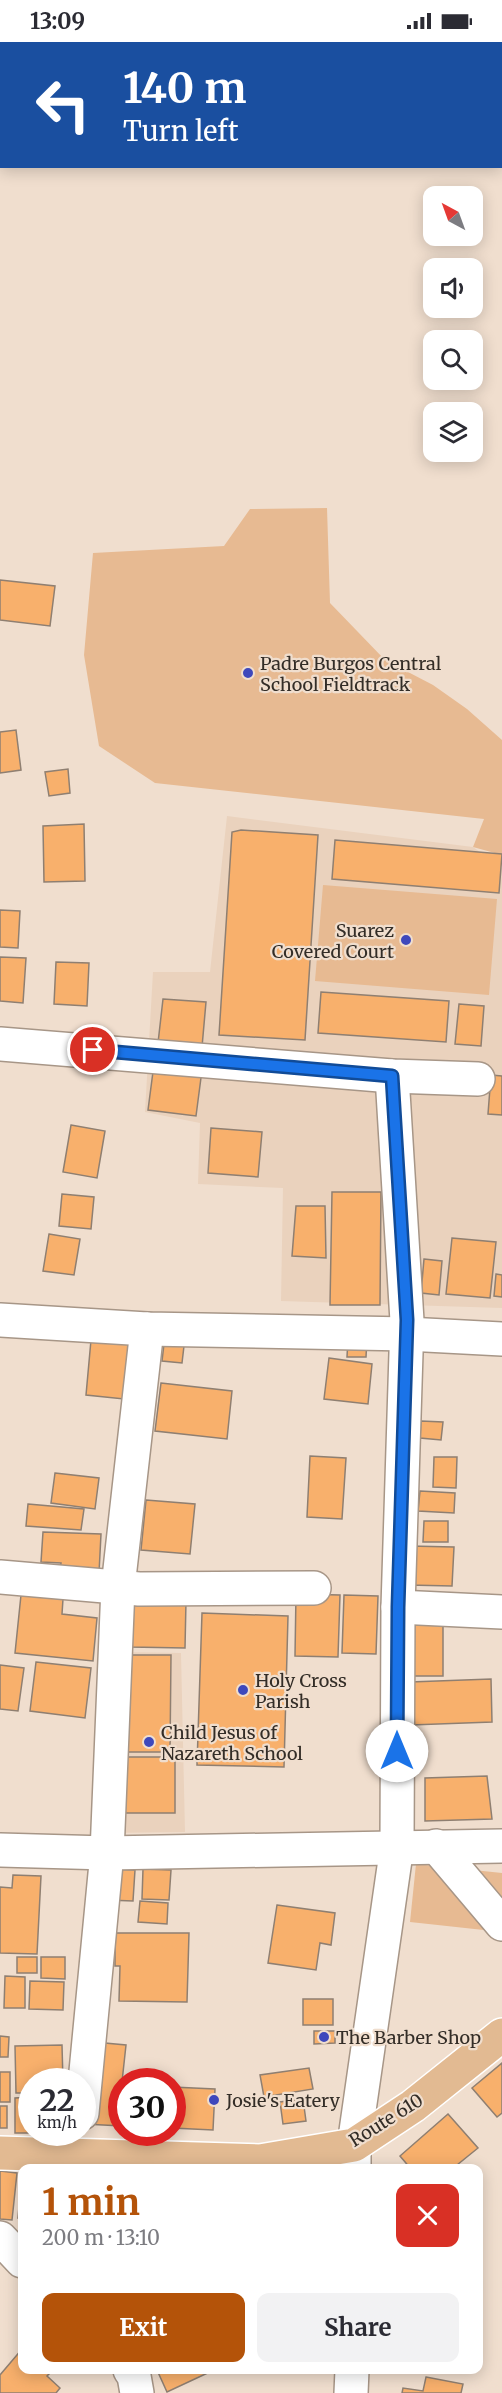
<!DOCTYPE html>
<html lang="en">
<head>
<meta charset="utf-8">
<style>
	:root { --surface:#fff; --page:#f2f2f3; --text:#2b2b33; --muted:#7c7c81; --accent:#b45309 }
	body { margin:0; font-family:Merriweather,serif; background:var(--page); color:var(--text); height:100vh; display:flex; flex-direction:column; font-size:22px; white-space:nowrap }
	* { box-sizing:border-box; margin:0 }
	p { font-size:20px; color:var(--muted) }
	.icon { flex:none; width:33px; height:33px; fill:none; stroke:currentColor; stroke-width:2; stroke-linecap:round; stroke-linejoin:round }
	.map { position:relative; flex:1; overflow:hidden }
	.details { position:absolute; left:18px; top:2122px; width:465px; height:210px; display:flex; flex-direction:column; background:var(--surface); border-radius:12px; box-shadow:0 3px 15px #0003 }
	.details>* { flex:none }
	.hud { position:absolute; left:0px; top:0px; width:502px; height:126px; box-shadow:0 3px 15px #0003; background:#1a4fa0; color:#fff; overflow:hidden }
	.needle { width:39px; rotate:319deg }
	.fabs { position:absolute; left:423px; top:144px; display:grid; gap:12px }
	.fabs a { display:grid; place-items:center; width:60px; height:60px; border-radius:12px; background:var(--surface); box-shadow:0 3px 15px #0003; font-size:30px }
	.speed { position:absolute; left:18px; top:2026px; display:flex; gap:12px; font-size:30px; font-weight:700; text-align:center }
	.speed>* { display:grid; place-content:center; width:78px; height:78px; border-radius:50%; background:var(--surface); box-shadow:0 3px 15px #0003; line-height:1 }
	.speed small { font-size:15px; font-weight:400 }
	.speed .limit { border:9px solid #d22; background:#fff; color:#111 }
	.pin { position:absolute; display:grid; place-items:center; width:51px; height:51px; color:#fff; margin:-26px; border:3px solid #fff; border-radius:50%; box-shadow:0 2px 6px #0007 }
	.me { position:absolute; width:66px; margin:-33px; rotate:0deg; stroke-linejoin:round; filter:drop-shadow(0 0 4px #0008) }
	.turn { display:flex; align-items:center; gap:21px; height:126px; padding:0 24px; font-size:27px }
	.turn .icon { width:78px; height:78px; stroke-width:2.5 }
	.turn b { display:block; font-size:42px; line-height:51px }
	.round { display:grid; place-items:center; flex:none; width:63px; height:63px; border-radius:12px; background:var(--page) }
	.summary { display:flex; align-items:center; justify-content:space-between; height:102px; padding:0 24px }
	h1 { font-size:36px; font-weight:700; line-height:45px; color:var(--accent) }
	.button { display:flex; gap:12px; margin-top:auto; padding:12px 24px }
	.button a { flex:1; height:69px; border-radius:12px; background:var(--accent); color:#fff; font-size:24px; font-weight:700; line-height:69px; text-align:center }
	.button a+a { background:var(--page); color:var(--text) }
	.status { display:flex; justify-content:space-between; align-items:center; height:42px; padding:0 30px; background:var(--surface); direction:ltr }
	.status svg { height:16px; fill:currentColor }
	.map>svg:first-child { display:block }
</style>
</head>
<body>
<div class="status"><b>13:09</b><svg viewBox="0 0 49 12"><path d="M0 12V9h3v3zM5 12V6h3v6zM10 12V3h3v9zM15 12V0h3v12zM26 1h20v11H26zM47 4h2v5h-2z"/></svg></div>
<div class="map">
<svg width="502" height="2351" viewBox="0 0 502 2351">
	<rect width="100%" height="100%" fill="#f0dece"/>
	<g fill="#ead2bd">
		<path d="M227,774L473,805L502,826V1266L281,1259L283,1146L198,1142L200,1081L145,1070L153,930H210Z"/>
		<path d="M120,1610L181,1611L185,1790L109,1791Z"/>
	</g>
	<g fill="#e7ba92">
		<path d="M327,466L330,561L385,618L433,643L467,667L502,698V813L473,805L484,777L155,741L99,704L84,613L93,511L224,504L250,467Z"/>
		<path d="M323,843L497,857L489,953L315,939Z"/>
		<path d="M416,1822L502,1831V1890L410,1880Z"/>
	</g>
	<g fill="#f8b06c" stroke="#8f7f71" stroke-width="1.5">
		<path d="M0,538L55,544L50,584L0,578Z"/>
		<path d="M16,688L21,728L0,731V690Z"/>
		<path d="M68,727L70,751L49,754L45,730Z"/>
		<path d="M84,782L85,839L44,840L43,784Z"/>
		<path d="M241,788L318,793L305,998L219,993L232,790Z"/>
		<path d="M335,798L502,812L499,851L332,837Z"/>
		<path d="M0,868L20,869L18,906L0,905Z"/>
		<path d="M0,915L26,916L23,961L0,959Z"/>
		<path d="M56,920L89,921L87,964L54,962Z"/>
		<path d="M321,950L449,959L446,1000L318,991Z"/>
		<path d="M163,957L206,960L202,1005L158,1001Z"/>
		<path d="M459,962L484,964L481,1004L455,1002Z"/>
		<path d="M154,1022L202,1028L196,1074L148,1068Z"/>
		<path d="M491,1033L502,1034V1073L488,1072Z"/>
		<path d="M71,1083L105,1089L97,1136L63,1130Z"/>
		<path d="M211,1086L262,1090L258,1135L208,1131Z"/>
		<path d="M332,1150H381L380,1263H330Z"/>
		<path d="M62,1152L94,1155L91,1187L59,1184Z"/>
		<path d="M296,1164H325L326,1216L292,1214Z"/>
		<path d="M49,1192L80,1197L74,1233L43,1229Z"/>
		<path d="M452,1196L496,1200L490,1256L446,1252Z"/>
		<path d="M424,1217L442,1219L439,1253L421,1251Z"/>
		<path d="M496,1232L502,1233V1255L494,1254Z"/>
		<path d="M348,1296H367L366,1315H347Z"/>
		<path d="M91,1298L130,1302L124,1357L86,1353Z"/>
		<path d="M164,1302L184,1304L182,1321L162,1319Z"/>
		<path d="M329,1316L372,1322L368,1362L324,1357Z"/>
		<path d="M161,1341L232,1349L227,1397L155,1389Z"/>
		<path d="M421,1379L443,1380L441,1398L420,1396Z"/>
		<path d="M310,1414L346,1416L342,1477L307,1475Z"/>
		<path d="M434,1415H457L456,1446L433,1445Z"/>
		<path d="M55,1431L99,1436L95,1467L51,1461Z"/>
		<path d="M420,1449L455,1451L454,1471L418,1469Z"/>
		<path d="M146,1458L195,1462L190,1512L141,1508Z"/>
		<path d="M28,1462L84,1467L81,1488L26,1484Z"/>
		<path d="M424,1479H448V1500H423Z"/>
		<path d="M43,1490L101,1492L99,1531L60,1530L61,1521L41,1520Z"/>
		<path d="M409,1504L454,1505L452,1544L408,1543Z"/>
		<path d="M296,1552L340,1553L338,1615L295,1614Z"/>
		<path d="M21,1553L63,1557L62,1572L97,1576L93,1619L15,1611Z"/>
		<path d="M344,1553L378,1554L376,1612L342,1611Z"/>
		<path d="M132,1557L186,1559L185,1606L130,1605Z"/>
		<path d="M202,1571L288,1574L284,1725L197,1723Z"/>
		<path d="M409,1575L443,1576V1634H408Z"/>
		<path d="M125,1613H171L170,1710H123Z"/>
		<path d="M36,1620L91,1626L85,1676L30,1669Z"/>
		<path d="M0,1623L24,1626L18,1669L0,1667Z"/>
		<path d="M491,1637L492,1680L411,1683L410,1640Z"/>
		<rect x="118" y="1715" width="57" height="56"/>
		<path d="M487,1734L492,1777L425,1779V1736Z"/>
		<path d="M109,1827L135,1828L133,1859L107,1858Z"/>
		<path d="M143,1827L171,1828L169,1858L142,1857Z"/>
		<path d="M13,1833L41,1834L37,1912L0,1911V1845L12,1846Z"/>
		<path d="M140,1859L168,1861L167,1882L138,1880Z"/>
		<path d="M277,1863L335,1871L331,1903L320,1901L316,1928L268,1921Z"/>
		<path d="M115,1891H189L187,1960L119,1959L120,1924H115Z"/>
		<rect x="17" y="1915" width="20" height="16"/>
		<path d="M41,1915H65V1937L41,1936Z"/>
		<path d="M5,1934L25,1935V1966H4Z"/>
		<path d="M30,1939L64,1940L63,1968L29,1967Z"/>
		<rect x="303" y="1957" width="30" height="26"/>
		<path d="M314,1989H335V2001L314,2002Z"/>
		<path d="M0,1994L9,1995L8,2015H0Z"/>
		<path d="M94,2000L126,2003L122,2040V2084L84,2082Z"/>
		<path d="M62,2003L63,2040H32V2051H16L15,2004Z"/>
		<path d="M502,2021V2071L497,2075L472,2046Z"/>
		<path d="M309,2026L313,2047L264,2055L260,2033Z"/>
		<rect x="0" y="2030" width="10" height="30"/>
		<path d="M172,2045L215,2047L213,2088L172,2086Z"/>
		<path d="M32,2055V2091H15V2056Z"/>
		<path d="M303,2057L306,2079L283,2082L280,2060Z"/>
		<rect x="0" y="2064" width="7" height="22"/>
		<path d="M448,2072L478,2106L452,2127H411L400,2114Z"/>
		<path d="M0,2129L17,2131L12,2178L0,2177Z"/>
		<path d="M22,2130V2176H18Z"/>
		<path d="M22,2307V2328H53L47,2334L60,2346L56,2351H0V2333Z"/>
		<path d="M157,2328H214L167,2350Z"/>
		<path d="M426,2335L463,2342L461,2351H402L403,2346L423,2349Z"/>
	</g>
	<g fill="none" stroke-linecap="round" stroke-linejoin="round">
		<defs>
			<g id="minor">
				<path d="M0,1002L392,1034L478,1037"/>
				<path d="M0,1278L147,1287L407,1292L502,1297"/>
				<path d="M0,1535L139,1547L314,1546"/>
				<path d="M398,1565L502,1570"/>
				<path d="M436,1804L502,1882"/>
				<path d="M0,1808L107,1811L502,1804"/>
				<path d="M82,2071L107,1811L118,1545L147,1287"/>
				<path d="M354,2127V2103L397,1804L398,1565L407,1279L392,1034"/>
				<path d="M0,2196L22,2219"/>
				<path d="M130,2328L134,2334L137,2351"/>
				<path d="M351,2351L352,2328"/>
			</g>
			<path id="major" d="M0,2111L260,2119L354,2103L413,2064L502,1993"/>
		</defs>
		<use href="#minor" stroke="#a79687" stroke-width="36"/>
		<use href="#major" stroke="#fff" stroke-width="36"/>
		<use href="#minor" stroke="#fff" stroke-width="33"/>
		<use href="#major" stroke="#e2ba92" stroke-width="33"/>
	</g>
	<g fill="none" stroke-linecap="round" stroke-linejoin="round">
		<defs>
			<path id="route" d="M93,1008L392,1034L407,1278L398,1565L397,1709"/>
		</defs>
		<use href="#route" stroke="#114b97" stroke-width="15"/>
		<use href="#route" stroke="#1a73e8" stroke-width="10"/>
	</g>
	<g fill="#3e48bc" stroke="#f0dece" stroke-width="2">
		<circle cx="248" cy="631" r="6"/>
		<circle cx="406" cy="898" r="6"/>
		<circle cx="243" cy="1648" r="6"/>
		<circle cx="149" cy="1700" r="6"/>
		<circle cx="324" cy="1995" r="6"/>
		<circle cx="214" cy="2058" r="6"/>
	</g>
	<g text-anchor="middle" dominant-baseline="central" stroke-width="4.5" stroke-linejoin="round" paint-order="stroke">
		<g font-size="18" fill="#332d27" stroke="#f0dece" text-anchor="start">
			<text x="260" y="621">Padre Burgos Central<tspan x="260" dy="21">School Fieldtrack</tspan></text>
			<text x="394" y="888" text-anchor="end">Suarez<tspan x="394" dy="21">Covered Court</tspan></text>
			<text x="255" y="1638">Holy Cross<tspan x="255" dy="21">Parish</tspan></text>
			<text x="161" y="1690">Child Jesus of<tspan x="161" dy="21">Nazareth School</tspan></text>
			<text x="336" y="1995">The Barber Shop</text>
			<text x="226" y="2058">Josie's Eatery</text>
		</g>
		<g font-size="18" fill="#332d27" stroke="#f0dece">
			<text transform="translate(386 2078) rotate(-32)">Route 610</text>
		</g>
	</g>
</svg>
<div class="fabs">
<a><svg class="needle" viewBox="-14 -14 28 28"><path d="M0-13l5 13h-10z" fill="#e53935"/><path d="M0 13l5-13h-10z" fill="#7c7c81"/></svg></a>
<a><svg class="icon" aria-label="sound" viewBox="0 0 24 24"><path d="M4 9h4l5-4v14l-5-4H4zM17 9q2 3 0 6"/></svg></a>
<a><svg class="icon" aria-label="search" viewBox="0 0 24 24"><circle cx="10" cy="10" r="6"/><path d="M15 15l6 6"/></svg></a>
<a><svg class="icon" aria-label="layers" viewBox="0 0 24 24"><path d="M12 4l9 5-9 5-9-5zM3 14l9 5 9-5"/></svg></a>
</div>
<div class="speed"><div>22<small>km/h</small></div><div class="limit">30</div></div>
<div class="pin" style="left:93px;top:1008px;background:#d93025"><svg class="icon" aria-label="arrive" viewBox="0 0 24 24"><path d="M6 21V4h12l-3 4 3 4H6"/></svg></div>
<svg class="me" style="left:397px;top:1709px" viewBox="-20 -20 40 40"><circle r="19" fill="#fff"/><path d="M0-13L10 11 0 6-10 11z" fill="#1a73e8"/></svg>
<div class="hud">
<div class="turn"><svg class="icon" aria-label="left" viewBox="0 0 24 24"><path d="M17 20v-9H6M10 6l-5 5 5 5"/></svg><div><b>140 m</b>Turn left</div></div>
</div>
<section class="details">
<div class="summary"><div><h1>1 min</h1><p>200 m · 13:10</p></div><a class="round" style="background:#d93025;color:#fff"><svg class="icon" aria-label="close" viewBox="0 0 24 24"><path d="M6 6l12 12M18 6L6 18"/></svg></a></div>
<div class="button"><a>Exit</a><a>Share</a></div>
</section>
</div>
</body>
</html>
